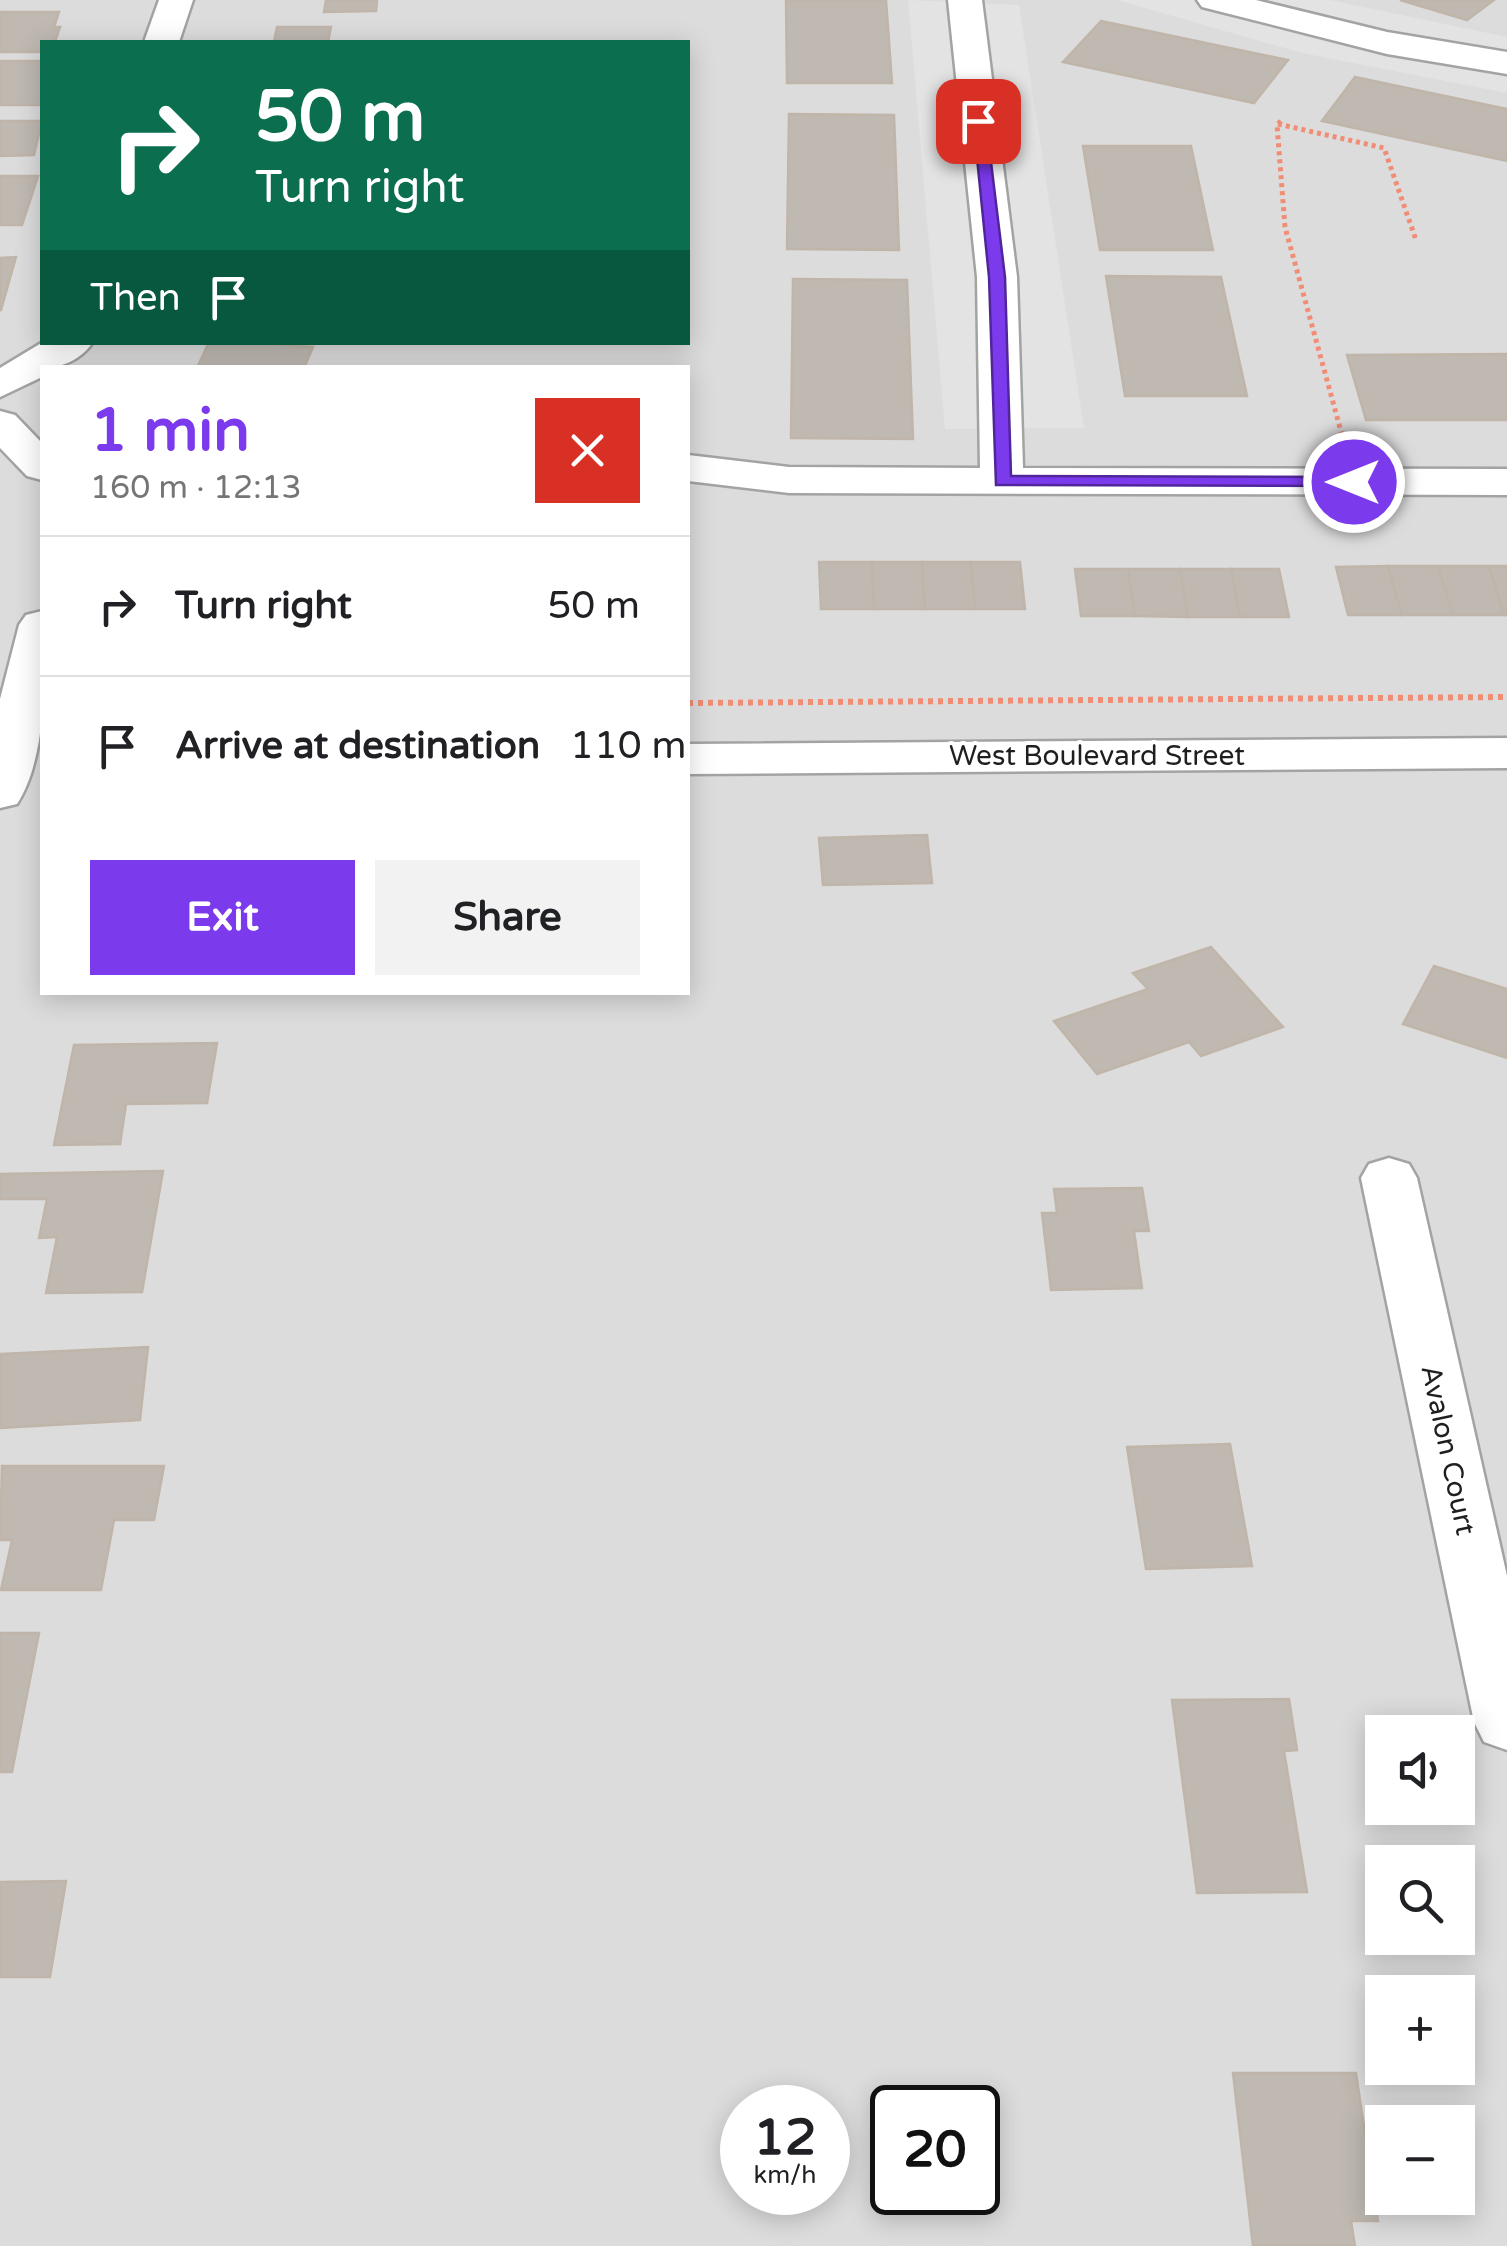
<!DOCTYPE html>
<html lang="en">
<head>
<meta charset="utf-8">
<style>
	:root { --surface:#fff; --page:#f2f2f2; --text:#202124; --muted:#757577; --line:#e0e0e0; --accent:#7c3aed }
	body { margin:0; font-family:"Varela Round",sans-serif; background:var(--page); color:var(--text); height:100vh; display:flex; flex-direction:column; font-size:38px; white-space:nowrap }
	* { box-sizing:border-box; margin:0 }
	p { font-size:32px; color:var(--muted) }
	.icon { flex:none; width:55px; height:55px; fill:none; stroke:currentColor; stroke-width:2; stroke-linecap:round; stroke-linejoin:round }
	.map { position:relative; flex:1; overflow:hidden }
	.panel { position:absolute; left:40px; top:365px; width:650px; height:630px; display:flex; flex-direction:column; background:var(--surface); border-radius:0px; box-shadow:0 5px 25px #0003 }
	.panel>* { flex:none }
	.top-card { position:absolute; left:40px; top:40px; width:650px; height:305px; border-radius:0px; box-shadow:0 5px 25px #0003; background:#0b6e4f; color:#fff; overflow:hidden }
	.buttons { position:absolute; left:1365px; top:1715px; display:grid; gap:20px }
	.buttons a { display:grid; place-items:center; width:110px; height:110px; border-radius:0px; background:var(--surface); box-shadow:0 5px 25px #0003; font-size:50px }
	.speed { position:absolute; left:720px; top:2085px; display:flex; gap:20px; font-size:50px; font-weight:700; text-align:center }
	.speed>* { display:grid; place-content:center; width:130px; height:130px; border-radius:50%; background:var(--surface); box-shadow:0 5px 25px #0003; line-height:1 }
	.speed small { font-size:25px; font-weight:400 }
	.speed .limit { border:5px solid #111; border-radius:15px; background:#fff; color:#111 }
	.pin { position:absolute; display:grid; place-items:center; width:85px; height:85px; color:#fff; margin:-42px; border-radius:20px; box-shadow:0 5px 15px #0006 }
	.me { position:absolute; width:110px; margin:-55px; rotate:270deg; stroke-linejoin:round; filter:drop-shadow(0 0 8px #0008) }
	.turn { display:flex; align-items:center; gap:35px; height:210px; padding:0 50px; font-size:45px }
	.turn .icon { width:130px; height:130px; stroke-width:2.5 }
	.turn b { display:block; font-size:70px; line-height:85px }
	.then { display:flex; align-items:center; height:95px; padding:0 50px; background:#0003; gap:20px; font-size:38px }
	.round { display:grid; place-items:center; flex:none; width:105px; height:105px; border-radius:0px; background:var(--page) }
	.overview { display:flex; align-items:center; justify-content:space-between; height:170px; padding:0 50px }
	h1 { font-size:60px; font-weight:700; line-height:75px; color:var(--accent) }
	.primary-button { display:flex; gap:20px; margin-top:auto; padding:20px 50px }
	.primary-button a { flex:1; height:115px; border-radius:0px; background:var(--accent); color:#fff; font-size:40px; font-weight:700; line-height:115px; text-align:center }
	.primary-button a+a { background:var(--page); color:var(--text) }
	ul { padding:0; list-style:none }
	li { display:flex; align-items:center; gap:30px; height:140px; padding:0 50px; border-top:2px solid var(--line) }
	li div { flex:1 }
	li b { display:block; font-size:38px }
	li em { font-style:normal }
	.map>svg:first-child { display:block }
</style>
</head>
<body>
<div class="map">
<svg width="1507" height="2246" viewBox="0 0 1507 2246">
	<rect width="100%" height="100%" fill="#efede5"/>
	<path fill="#dddcdc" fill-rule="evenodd" d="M0,0H1507V2246H0ZM42,42H688V342H42ZM42,368H688V992H42ZM1382,1732H1458V1808H1382ZM1382,1862H1458V1938H1382ZM1382,1992H1458V2068H1382ZM742,2108H828V2192H742ZM892,2108H978V2192H892ZM1382,2122H1458V2198H1382Z"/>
	<g fill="#e3e3e3">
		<path d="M908,0L1019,5L1084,428L945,429Z"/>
		<path d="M1117,0H1330L1507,37V93L1302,53Z"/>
	</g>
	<g fill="#bfb9b2" stroke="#c0b5a9" stroke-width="2.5">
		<path d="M326,0H377L376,11L324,12Z"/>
		<path d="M786,0H886L892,83H787Z"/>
		<path d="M1400,0H1494L1467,20Z"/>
		<path d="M0,12H59L54,27H60L55,42H42V52H0Z"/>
		<path d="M1101,21L1288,60L1254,103L1063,62Z"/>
		<path d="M277,27H331L328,42H274Z"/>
		<rect x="0" y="61" width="42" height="44"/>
		<path d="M1355,77L1507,109V161L1322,121Z"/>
		<path d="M789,114L894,115L899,250L787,249Z"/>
		<path d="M0,121H42L34,155L0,156Z"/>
		<path d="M1083,146H1191L1213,250H1100Z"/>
		<path d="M0,176H38L22,225H0Z"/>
		<path d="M16,257L1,310H0V258Z"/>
		<path d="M1106,276L1221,277L1247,396H1125Z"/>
		<path d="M793,279L907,280L913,439L791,438Z"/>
		<path d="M209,342H237L313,347L304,368H197Z"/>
		<path d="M1507,354V420H1366L1347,355Z"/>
		<path d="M819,562H872L874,609H821Z"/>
		<path d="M872,562H922L925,609H874Z"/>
		<path d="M922,562H971L975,609H925Z"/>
		<path d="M971,562H1020L1025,609H975Z"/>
		<path d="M1388,566L1402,615H1348L1336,567Z"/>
		<path d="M1388,566H1438L1453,615H1402Z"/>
		<path d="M1438,566H1489L1504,615H1453Z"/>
		<path d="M1489,566H1507V615H1504Z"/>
		<path d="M1075,569H1128L1135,616H1081Z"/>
		<path d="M1128,569H1180L1188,617L1135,616Z"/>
		<path d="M1180,569H1231L1240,617H1188Z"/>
		<path d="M1231,569H1279L1289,617H1240Z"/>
		<path d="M927,835L932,883L823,885L819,838Z"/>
		<path d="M1211,947L1283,1027L1201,1056L1189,1042L1097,1074L1054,1021L1148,989L1133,973Z"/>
		<path d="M1434,966L1507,989V1058L1403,1024Z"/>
		<path d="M217,1043L207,1103L126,1104L120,1144L54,1145L74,1045Z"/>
		<path d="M163,1171L142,1292L46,1293L57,1237L39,1238L47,1199H0V1174Z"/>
		<path d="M1142,1188L1149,1231H1134L1142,1288L1051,1290L1042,1213H1057L1054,1189Z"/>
		<path d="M148,1347L140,1420L0,1428L1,1354Z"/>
		<path d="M1230,1444L1252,1566L1146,1569L1127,1447Z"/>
		<path d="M2,1466H164L154,1520H114L101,1590H1L12,1540H0Z"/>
		<path d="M0,1633H39L12,1772H0Z"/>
		<path d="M1289,1699L1297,1750L1284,1751L1307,1892L1197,1893L1172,1700Z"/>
		<path d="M66,1881L50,1977H0V1882Z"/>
		<path d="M1233,2073H1356L1378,2221H1351L1355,2246H1253Z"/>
	</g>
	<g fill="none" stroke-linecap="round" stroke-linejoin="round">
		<defs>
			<g id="minor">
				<path d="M159,0H193L179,42H144Z"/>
				<path d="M948,0H982L1017,277L1023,468L1507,469V495L789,493L688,481V455L789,467L980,468L977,277Z"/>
				<path d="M1197,0H1256L1387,32L1507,52V74L1387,54L1202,7Z"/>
				<path d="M43,342H93C82,359 62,368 42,368V377L0,397V368Z"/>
				<path d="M0,411L15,415L42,443V480L27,476L0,448Z"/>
				<path d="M42,611C46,665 48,757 17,804L0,808V699L19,625L26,615Z"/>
				<path d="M1507,738V768L688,774V744Z"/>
				<path d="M1389,1158L1409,1164L1417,1178L1507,1576V1750L1484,1742L1474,1722L1361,1178L1369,1164Z"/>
			</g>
		</defs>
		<use href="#minor" stroke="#a3a3a3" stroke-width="5"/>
		<g stroke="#f18d75" stroke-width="5" stroke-dasharray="4 4" stroke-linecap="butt">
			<path d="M1281,121L1277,125L1285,227L1342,435"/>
			<path d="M1278,124L1384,148L1416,240"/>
		</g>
		<path stroke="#f18d75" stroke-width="6" stroke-dasharray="5 5" stroke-linecap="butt" d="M688,703L1507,697"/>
		<use href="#minor" fill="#fff" fill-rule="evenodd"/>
	</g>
	<path fill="#7c3aed" stroke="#51269a" stroke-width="2.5" d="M973,118L986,121L1005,277L1011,476L1354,477L1360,478V486L996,485L989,277Z"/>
	<g text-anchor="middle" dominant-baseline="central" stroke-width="8" stroke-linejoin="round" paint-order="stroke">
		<g font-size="28" fill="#1f1f1f" stroke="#fff">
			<text x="1097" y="756">West Boulevard Street</text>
			<text transform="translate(1448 1450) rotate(78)">Avalon Court</text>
		</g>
	</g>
</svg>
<div class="buttons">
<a><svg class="icon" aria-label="sound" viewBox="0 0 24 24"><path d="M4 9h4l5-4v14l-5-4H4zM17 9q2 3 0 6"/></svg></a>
<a><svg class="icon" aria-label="search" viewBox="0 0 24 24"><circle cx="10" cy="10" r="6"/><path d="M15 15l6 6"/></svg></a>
<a>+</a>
<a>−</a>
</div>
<div class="speed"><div>12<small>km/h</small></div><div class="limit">20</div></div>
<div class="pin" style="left:978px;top:121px;background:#d93025"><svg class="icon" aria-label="arrive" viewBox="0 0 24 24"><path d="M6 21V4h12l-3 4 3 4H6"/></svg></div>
<svg class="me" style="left:1354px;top:482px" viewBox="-20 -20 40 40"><circle r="17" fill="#7c3aed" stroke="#fff" stroke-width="3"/><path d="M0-11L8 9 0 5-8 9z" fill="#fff"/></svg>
<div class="top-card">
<div class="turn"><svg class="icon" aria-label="right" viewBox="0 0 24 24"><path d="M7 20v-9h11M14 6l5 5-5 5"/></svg><div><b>50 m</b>Turn right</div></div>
<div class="then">Then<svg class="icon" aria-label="arrive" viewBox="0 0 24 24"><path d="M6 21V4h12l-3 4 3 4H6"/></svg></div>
</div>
<section class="panel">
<div class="overview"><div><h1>1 min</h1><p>160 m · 12:13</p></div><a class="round" style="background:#d93025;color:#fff"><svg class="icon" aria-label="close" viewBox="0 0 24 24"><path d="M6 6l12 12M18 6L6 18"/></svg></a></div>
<ul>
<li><svg class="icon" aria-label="right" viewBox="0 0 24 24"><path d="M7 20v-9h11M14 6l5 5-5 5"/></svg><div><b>Turn right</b></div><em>50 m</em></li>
<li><svg class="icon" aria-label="arrive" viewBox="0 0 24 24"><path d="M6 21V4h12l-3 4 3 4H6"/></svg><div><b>Arrive at destination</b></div><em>110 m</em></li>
</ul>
<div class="primary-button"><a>Exit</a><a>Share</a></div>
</section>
</div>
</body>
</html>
